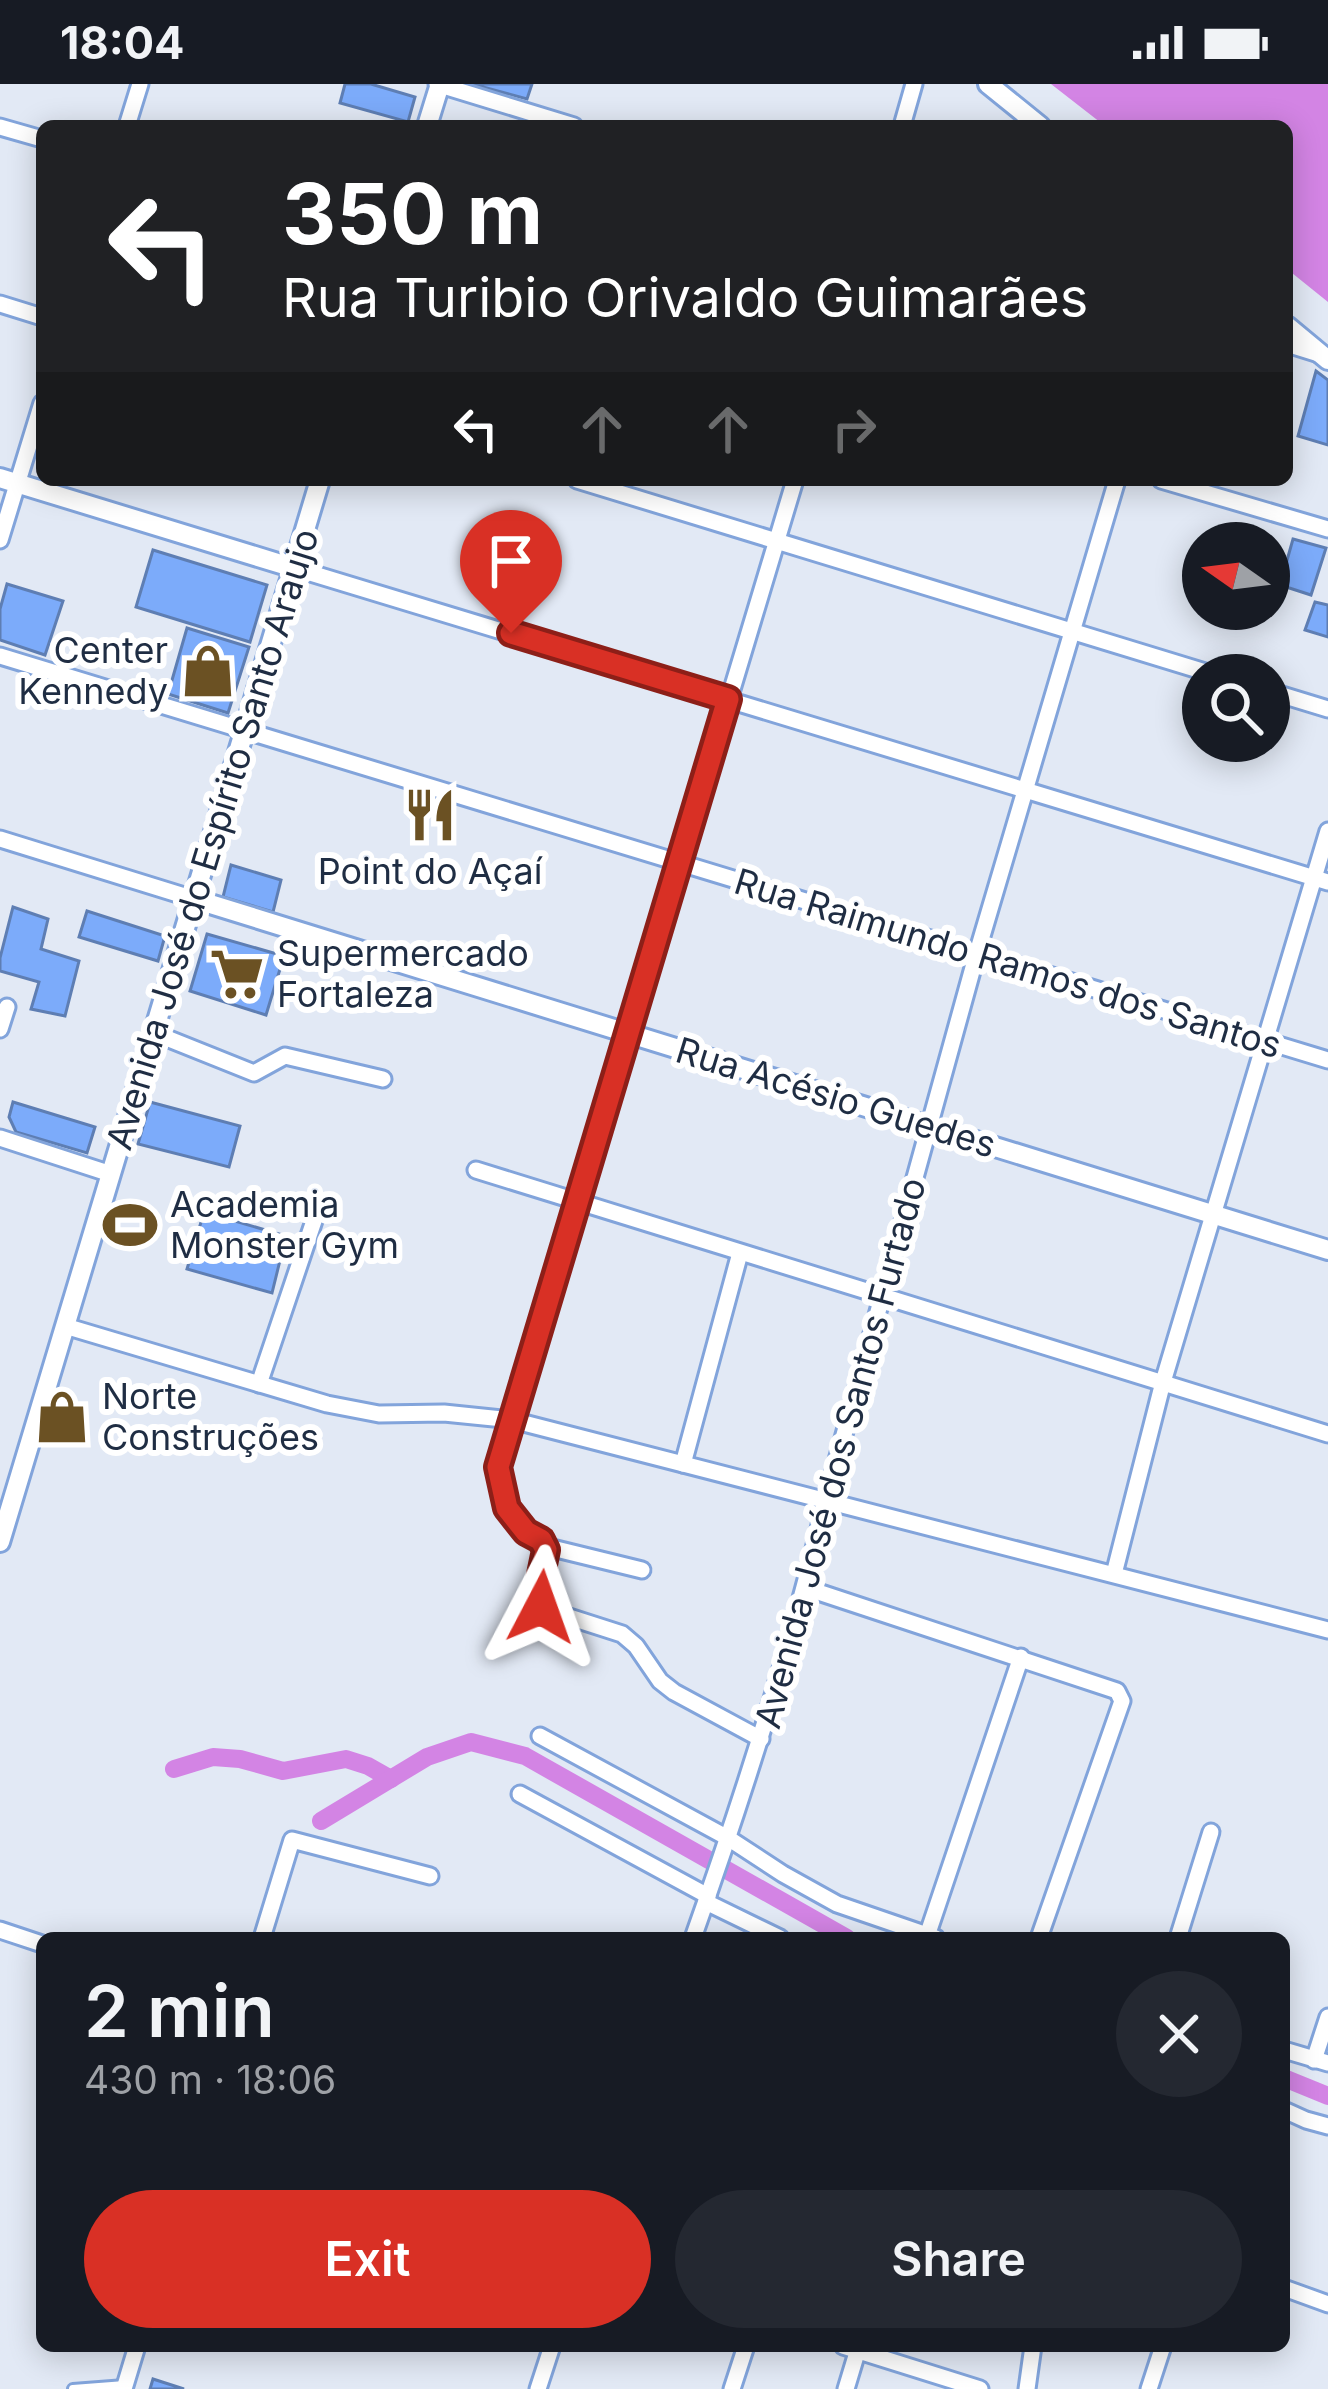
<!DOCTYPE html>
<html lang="en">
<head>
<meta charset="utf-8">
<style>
	:root { --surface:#171b24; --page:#242831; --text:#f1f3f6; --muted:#9ea1a6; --accent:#d93025 }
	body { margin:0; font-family:Inter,sans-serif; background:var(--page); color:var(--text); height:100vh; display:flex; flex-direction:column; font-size:45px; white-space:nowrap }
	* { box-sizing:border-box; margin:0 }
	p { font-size:39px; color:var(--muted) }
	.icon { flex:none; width:66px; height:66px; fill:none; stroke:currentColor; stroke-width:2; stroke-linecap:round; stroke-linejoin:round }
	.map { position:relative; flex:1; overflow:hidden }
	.details { position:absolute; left:36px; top:1848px; width:1254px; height:420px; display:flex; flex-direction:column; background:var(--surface); border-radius:18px; box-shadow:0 6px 30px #0003 }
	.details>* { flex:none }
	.guide { position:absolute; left:36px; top:36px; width:1257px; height:366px; border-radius:18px; box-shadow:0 6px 30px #0003; background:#202124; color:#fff; overflow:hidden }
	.needle { width:78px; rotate:284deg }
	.tools { position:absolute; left:1182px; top:438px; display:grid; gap:24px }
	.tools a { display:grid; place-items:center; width:108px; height:108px; border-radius:50%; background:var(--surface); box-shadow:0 6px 30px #0003; font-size:60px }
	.pin { position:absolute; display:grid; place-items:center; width:102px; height:102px; color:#fff; margin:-123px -51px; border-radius:50% 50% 50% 0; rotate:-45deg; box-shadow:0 0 12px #0007 }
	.pin .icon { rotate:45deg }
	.me { position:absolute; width:132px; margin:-66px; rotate:4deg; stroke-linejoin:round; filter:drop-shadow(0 0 9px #0008) }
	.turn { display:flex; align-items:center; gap:42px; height:252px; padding:0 48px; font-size:54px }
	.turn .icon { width:156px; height:156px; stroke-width:2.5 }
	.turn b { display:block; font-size:84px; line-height:102px }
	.lanes { display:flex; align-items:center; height:114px; padding:0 48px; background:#0003; justify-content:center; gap:60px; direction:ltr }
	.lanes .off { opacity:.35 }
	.round { display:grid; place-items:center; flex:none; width:126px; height:126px; border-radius:63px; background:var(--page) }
	.overview { display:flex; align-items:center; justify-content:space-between; height:204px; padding:0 48px }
	h1 { font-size:72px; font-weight:600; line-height:90px }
	.primary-button { display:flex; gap:24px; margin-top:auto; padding:24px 48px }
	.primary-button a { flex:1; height:138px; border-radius:72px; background:var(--accent); color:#fff; font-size:48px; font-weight:600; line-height:138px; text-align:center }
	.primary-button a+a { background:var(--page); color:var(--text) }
	.status { display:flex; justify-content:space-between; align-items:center; height:84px; padding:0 60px; background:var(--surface); direction:ltr }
	.status svg { height:33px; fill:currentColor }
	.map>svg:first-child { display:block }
</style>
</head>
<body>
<div class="status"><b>18:04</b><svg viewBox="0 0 49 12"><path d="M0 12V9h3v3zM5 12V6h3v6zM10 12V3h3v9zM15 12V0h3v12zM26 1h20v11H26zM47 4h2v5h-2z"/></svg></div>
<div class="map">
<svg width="1328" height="2305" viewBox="0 0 1328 2305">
	<rect width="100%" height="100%" fill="#e2e9f5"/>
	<path fill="#d384e4" d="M1051,0H1328V218L1287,185V42H1105Z"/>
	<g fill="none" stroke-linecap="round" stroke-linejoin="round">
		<g stroke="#d384e4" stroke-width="18">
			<path d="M174,1685L213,1673L240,1675L283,1687L346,1675L368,1682L391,1695"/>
			<path d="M321,1737L427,1673L471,1658L525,1672L847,1854"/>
			<path d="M1284,1994L1328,2012"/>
		</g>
	</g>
	<g fill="#7cabfa" stroke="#5e7eb3" stroke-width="3">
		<path d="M345,0H371L415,13L408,38L340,19Z"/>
		<path d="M472,0H532L527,15Z"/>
		<path d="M1316,287L1328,296V361L1298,352Z"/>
		<path d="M1293,455L1326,464L1311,511L1280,501Z"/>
		<path d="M153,466L267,501L250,558L136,523Z"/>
		<path d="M7,500L63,517L45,571L0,556V525Z"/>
		<path d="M1315,518L1328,521V553L1305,546Z"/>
		<path d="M187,544L249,563L228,629L168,610Z"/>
		<path d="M231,781L281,796L273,828L223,813Z"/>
		<path d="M13,823L48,835L41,865L79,877L65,932L31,925L39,898L0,887V874Z"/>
		<path d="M87,827L165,852L158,877L79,853Z"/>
		<path d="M207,850L284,872L266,931L190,907Z"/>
		<path d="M13,1018L95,1043L87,1069L16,1048L9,1033Z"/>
		<path d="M150,1018L240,1042L229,1083L138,1060Z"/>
		<path d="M204,1128L286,1152L272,1209L187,1185Z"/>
		<path d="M153,2295L184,2305H150Z"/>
	</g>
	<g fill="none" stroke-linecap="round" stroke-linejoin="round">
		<defs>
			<path id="service" d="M73,2305L125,2301"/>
			<g id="minor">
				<path d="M437,0L574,42"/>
				<path d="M127,42L140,0"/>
				<path d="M902,42L914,0"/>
				<path d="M0,43L42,55"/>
				<path d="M0,220L42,233"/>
				<path d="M1287,260L1319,270"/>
				<path d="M577,396L1215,591"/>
				<path d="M1161,396L1328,445"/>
				<path d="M0,456L42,319"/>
				<path d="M294,484L1328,798"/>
				<path d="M0,572L1328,976"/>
				<path d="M1269,607L1328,625"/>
				<path d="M0,755L194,815"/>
				<path d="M0,945L7,923"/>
				<path d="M154,949L254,989L285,972L383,995"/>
				<path d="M0,1054L111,1090"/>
				<path d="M476,1086L1328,1350"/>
				<path d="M65,1242L327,1320L379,1330L444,1329L512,1336L1328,1546"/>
				<path d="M259,1300L320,1119"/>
				<path d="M683,1380L740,1169"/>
				<path d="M544,1462L642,1486"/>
				<path d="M1114,1490L1163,1298L1328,747"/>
				<path d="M806,1504L1117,1607L1122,1617L1039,1854"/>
				<path d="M540,1652L728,1754L783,1790L837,1820L936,1854"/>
				<path d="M761,1655L674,1608L660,1597L636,1562L622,1550L541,1524L538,1506L546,1466L541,1456L526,1448L507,1424L498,1383L795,396"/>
				<path d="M520,1710L708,1812"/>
				<path d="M706,1818L780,1854"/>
				<path d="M0,1846L42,1860"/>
				<path d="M927,1852L1021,1573"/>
				<path d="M262,1854L292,1756L430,1792"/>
				<path d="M693,1854C744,1710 791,1565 826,1416L977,869L1117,396"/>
				<path d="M1178,1854L1211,1748"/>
				<path d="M1284,1966L1328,1979"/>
				<path d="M1314,1976L1328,1933"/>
				<path d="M1284,2026L1306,2036L1328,2042"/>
				<path d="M1284,2204L1328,2220"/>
				<path d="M843,2262L980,2305"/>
				<path d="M124,2305L137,2262"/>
				<path d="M538,2305L552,2262"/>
				<path d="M732,2305L746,2262"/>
				<path d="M846,2305L859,2262"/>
				<path d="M1027,2305L1033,2262"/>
				<path d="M1149,2305L1163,2262"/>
			</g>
			<g id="tertiary">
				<path d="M988,0L1040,42"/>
				<path d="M427,42L440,0"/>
				<path d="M1287,242L1328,276"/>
				<path d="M0,394L294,484"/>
				<path d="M194,815L1328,1166"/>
				<path d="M0,1458L320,396"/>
			</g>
		</defs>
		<use href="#service" stroke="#82a4db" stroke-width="14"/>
		<use href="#minor" stroke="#82a4db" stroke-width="21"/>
		<use href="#tertiary" stroke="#82a4db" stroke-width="24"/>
		<use href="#service" stroke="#fff" stroke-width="8"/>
		<use href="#minor" stroke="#fff" stroke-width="15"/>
		<use href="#tertiary" stroke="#fff" stroke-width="18"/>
	</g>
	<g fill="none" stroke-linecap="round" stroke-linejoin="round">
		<defs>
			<path id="route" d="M511,549L728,615L498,1383L507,1424L526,1448L541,1456L546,1466L538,1505L541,1523"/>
		</defs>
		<use href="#route" stroke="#8d1f18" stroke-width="30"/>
		<use href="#route" stroke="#d93025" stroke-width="21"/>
	</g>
	<defs>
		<symbol id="shop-bare" viewBox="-9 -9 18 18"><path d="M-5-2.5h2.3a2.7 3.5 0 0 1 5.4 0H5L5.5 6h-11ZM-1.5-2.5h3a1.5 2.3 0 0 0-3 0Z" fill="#6b5123" stroke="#fff" stroke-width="2.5" paint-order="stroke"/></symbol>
		<symbol id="restaurant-bare" viewBox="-9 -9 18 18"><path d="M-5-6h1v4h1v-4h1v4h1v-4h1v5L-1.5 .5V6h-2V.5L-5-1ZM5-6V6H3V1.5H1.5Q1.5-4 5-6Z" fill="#6b5123" stroke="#fff" stroke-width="2.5" paint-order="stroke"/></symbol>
		<symbol id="supermarket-bare" viewBox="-9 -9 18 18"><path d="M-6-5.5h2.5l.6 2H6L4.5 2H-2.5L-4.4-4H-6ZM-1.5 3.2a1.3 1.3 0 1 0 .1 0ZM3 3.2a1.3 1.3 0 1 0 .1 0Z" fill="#6b5123" stroke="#fff" stroke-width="2.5" paint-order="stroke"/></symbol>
		<symbol id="stadium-bare" viewBox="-9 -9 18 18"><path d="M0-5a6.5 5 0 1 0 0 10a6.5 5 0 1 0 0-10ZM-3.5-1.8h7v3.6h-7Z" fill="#6b5123" stroke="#fff" stroke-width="2.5" paint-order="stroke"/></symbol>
	</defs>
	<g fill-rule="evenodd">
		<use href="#shop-bare" x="170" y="549" width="76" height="76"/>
		<use href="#restaurant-bare" x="392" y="693" width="76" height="76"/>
		<use href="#supermarket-bare" x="199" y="852" width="76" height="76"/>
		<use href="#stadium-bare" x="92" y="1103" width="76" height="76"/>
		<use href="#shop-bare" x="24" y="1295" width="76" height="76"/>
	</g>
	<g text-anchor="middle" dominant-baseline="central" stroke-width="12" stroke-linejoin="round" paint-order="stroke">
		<g font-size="36" fill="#1f2d43" stroke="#fff" text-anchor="start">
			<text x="168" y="566" text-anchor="end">Center<tspan x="168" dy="41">Kennedy</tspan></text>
			<text x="430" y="787" text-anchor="middle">Point do Açaí</text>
			<text x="277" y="869">Supermercado<tspan x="277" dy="41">Fortaleza</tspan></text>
			<text x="170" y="1120">Academia<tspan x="170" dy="41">Monster Gym</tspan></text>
			<text x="102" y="1312">Norte<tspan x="102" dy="41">Construções</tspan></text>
		</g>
		<g font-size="36" fill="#1f2d43" stroke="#fff">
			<text transform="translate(212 755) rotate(-73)">Avenida José do Espírito Santo Araujo</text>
			<text transform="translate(1008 879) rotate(17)">Rua Raimundo Ramos dos Santos</text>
			<text transform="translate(836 1013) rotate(17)">Rua Acésio Guedes</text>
			<text transform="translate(840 1369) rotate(-75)">Avenida José dos Santos Furtado</text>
		</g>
	</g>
</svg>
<div class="tools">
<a><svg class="needle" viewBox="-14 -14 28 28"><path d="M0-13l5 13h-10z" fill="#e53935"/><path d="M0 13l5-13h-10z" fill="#9ea1a6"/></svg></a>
<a><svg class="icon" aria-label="search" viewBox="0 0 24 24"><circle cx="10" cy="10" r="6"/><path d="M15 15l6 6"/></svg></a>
</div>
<div class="pin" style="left:511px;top:549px;background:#d93025"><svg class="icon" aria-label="arrive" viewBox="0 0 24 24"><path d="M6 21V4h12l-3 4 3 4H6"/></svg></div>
<svg class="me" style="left:541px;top:1523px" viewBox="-20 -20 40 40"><path d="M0-17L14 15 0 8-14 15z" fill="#d93025" stroke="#fff" stroke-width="4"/></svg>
<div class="guide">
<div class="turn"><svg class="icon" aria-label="left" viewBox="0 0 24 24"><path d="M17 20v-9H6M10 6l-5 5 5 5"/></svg><div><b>350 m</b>Rua Turibio Orivaldo Guimarães</div></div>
<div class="lanes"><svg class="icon" aria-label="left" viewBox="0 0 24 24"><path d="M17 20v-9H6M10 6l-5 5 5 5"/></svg><svg class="icon off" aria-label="ahead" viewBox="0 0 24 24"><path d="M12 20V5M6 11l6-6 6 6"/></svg><svg class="icon off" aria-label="ahead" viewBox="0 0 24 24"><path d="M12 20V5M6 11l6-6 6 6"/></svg><svg class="icon off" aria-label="right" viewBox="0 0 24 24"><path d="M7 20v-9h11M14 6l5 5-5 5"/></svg></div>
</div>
<section class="details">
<div class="overview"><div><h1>2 min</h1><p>430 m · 18:06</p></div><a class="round"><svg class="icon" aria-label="close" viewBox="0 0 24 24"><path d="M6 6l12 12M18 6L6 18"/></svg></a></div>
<div class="primary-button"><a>Exit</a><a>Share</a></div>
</section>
</div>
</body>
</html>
